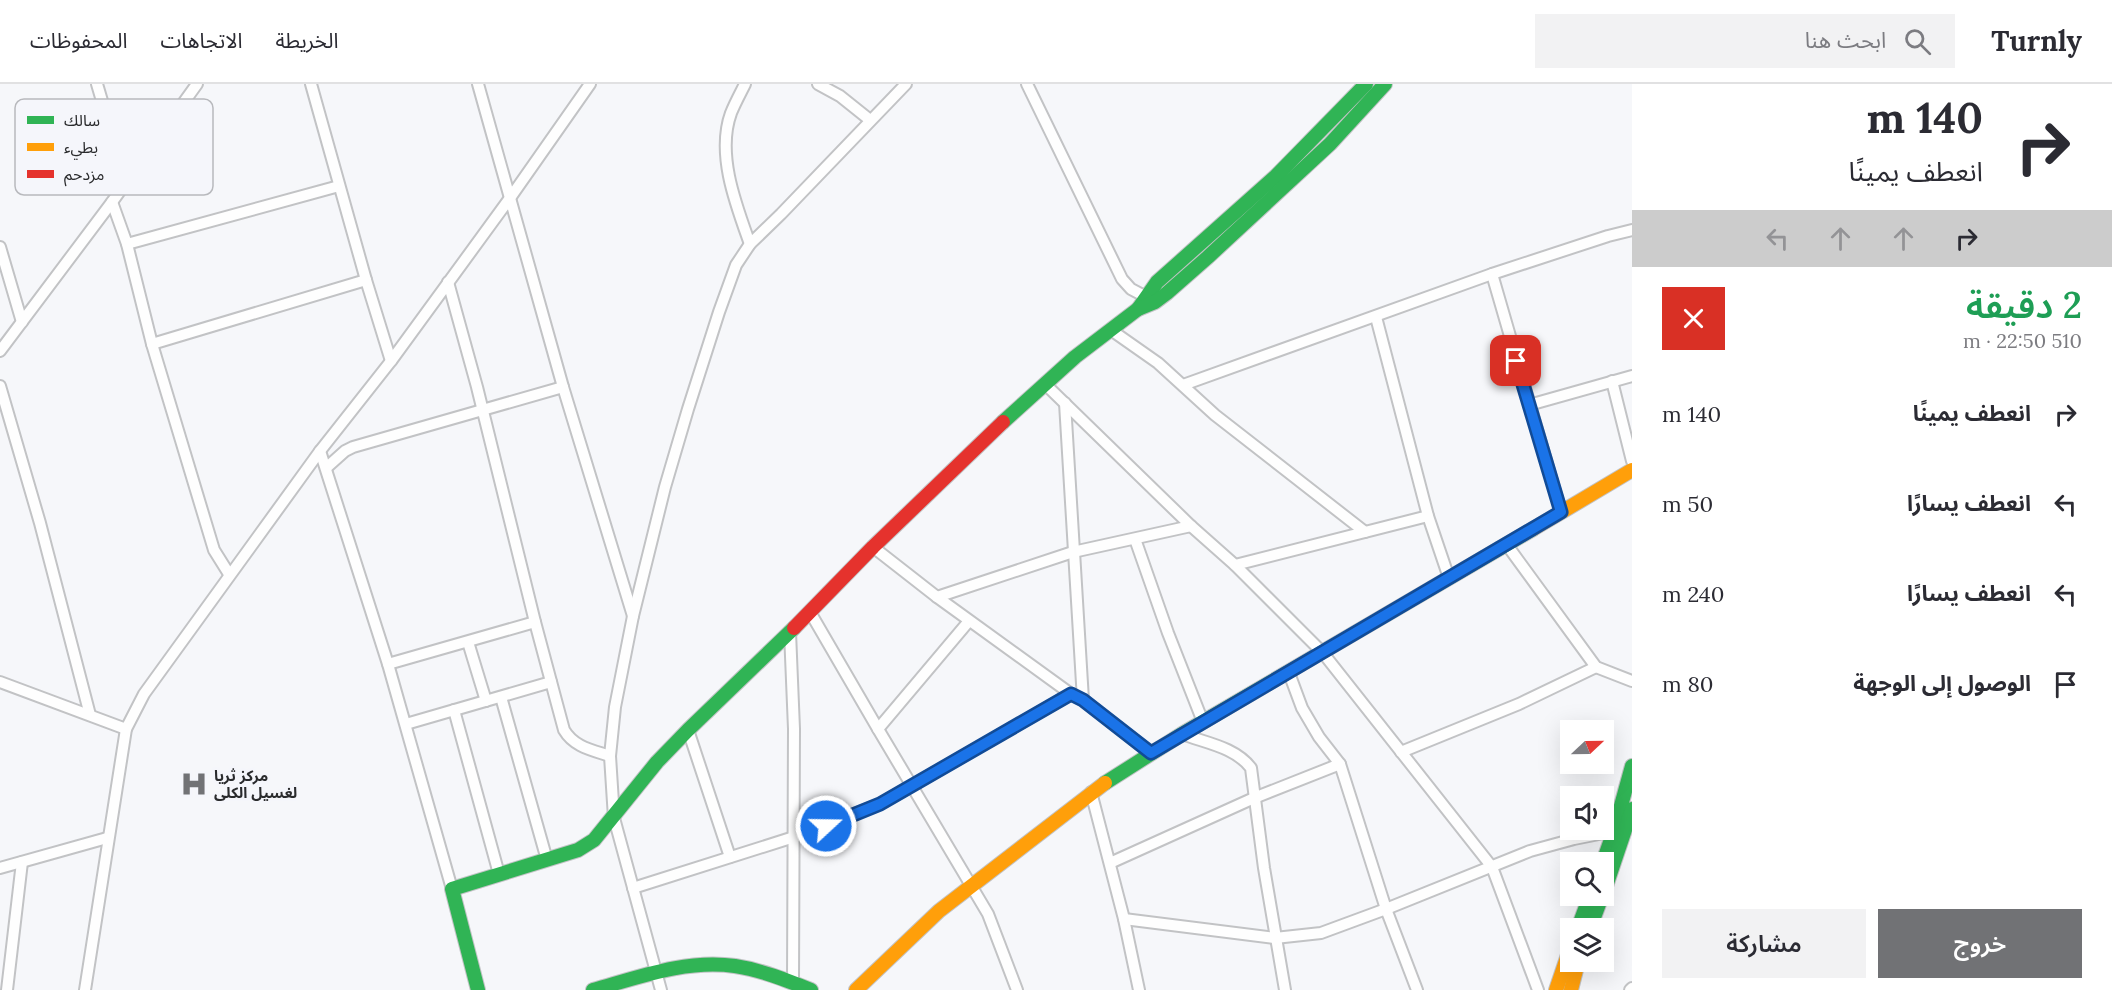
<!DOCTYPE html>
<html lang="ar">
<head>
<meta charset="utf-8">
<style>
	:root { --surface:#fff; --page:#f2f2f3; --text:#2b2b33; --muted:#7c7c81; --line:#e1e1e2; --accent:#717275 }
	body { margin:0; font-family:Lora,"Noto Sans Arabic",serif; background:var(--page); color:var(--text); direction:rtl; height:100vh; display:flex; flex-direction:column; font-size:22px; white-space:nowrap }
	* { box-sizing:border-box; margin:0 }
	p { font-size:20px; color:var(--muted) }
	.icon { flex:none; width:33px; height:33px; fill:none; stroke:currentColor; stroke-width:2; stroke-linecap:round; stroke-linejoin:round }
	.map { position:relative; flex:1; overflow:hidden; direction:ltr }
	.sheet { display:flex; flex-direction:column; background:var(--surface); width:480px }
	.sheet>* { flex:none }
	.banner { background:#fff; color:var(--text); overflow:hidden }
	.needle { width:39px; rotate:68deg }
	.fabs { position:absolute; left:1560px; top:636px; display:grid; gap:12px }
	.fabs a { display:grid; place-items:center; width:54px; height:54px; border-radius:0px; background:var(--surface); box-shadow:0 6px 24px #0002; font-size:30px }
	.pin { position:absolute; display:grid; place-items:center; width:51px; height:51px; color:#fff; margin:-26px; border-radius:12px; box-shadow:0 3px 9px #0006 }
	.me { position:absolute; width:66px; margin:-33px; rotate:69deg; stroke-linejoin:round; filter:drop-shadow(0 0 4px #0008) }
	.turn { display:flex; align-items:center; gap:21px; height:126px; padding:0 30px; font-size:27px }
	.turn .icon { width:78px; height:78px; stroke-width:2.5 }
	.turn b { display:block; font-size:42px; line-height:51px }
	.lanes { display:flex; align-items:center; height:57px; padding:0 30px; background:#0003; justify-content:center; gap:30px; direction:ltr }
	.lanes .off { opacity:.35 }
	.round { display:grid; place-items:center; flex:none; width:63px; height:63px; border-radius:0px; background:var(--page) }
	.summary { display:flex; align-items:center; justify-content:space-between; height:102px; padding:0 30px }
	h1 { font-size:36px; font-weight:600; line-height:45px; color:#1e9e55 }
	.primary-button { display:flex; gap:12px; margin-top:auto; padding:12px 30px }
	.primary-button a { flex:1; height:69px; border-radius:0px; background:var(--accent); color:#fff; font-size:24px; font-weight:600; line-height:69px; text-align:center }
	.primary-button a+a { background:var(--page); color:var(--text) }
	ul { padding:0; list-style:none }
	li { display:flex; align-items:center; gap:18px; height:90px; padding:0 30px }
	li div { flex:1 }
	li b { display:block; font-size:22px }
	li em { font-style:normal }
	header { display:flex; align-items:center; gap:36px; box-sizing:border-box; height:84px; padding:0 30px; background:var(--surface); border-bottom:2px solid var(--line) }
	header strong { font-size:28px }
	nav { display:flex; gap:33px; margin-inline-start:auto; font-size:21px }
	.search { width:420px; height:54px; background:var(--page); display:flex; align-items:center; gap:15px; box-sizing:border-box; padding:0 21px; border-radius:0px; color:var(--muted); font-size:22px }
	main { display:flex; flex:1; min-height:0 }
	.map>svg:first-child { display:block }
</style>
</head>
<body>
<header>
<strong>Turnly</strong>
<div class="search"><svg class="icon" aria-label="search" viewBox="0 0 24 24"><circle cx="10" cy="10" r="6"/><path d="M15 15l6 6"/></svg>ابحث هنا</div>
<nav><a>الخريطة</a><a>الاتجاهات</a><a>المحفوظات</a></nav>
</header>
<main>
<section class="sheet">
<div class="banner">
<div class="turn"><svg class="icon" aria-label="right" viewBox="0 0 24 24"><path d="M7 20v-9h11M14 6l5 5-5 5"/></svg><div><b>140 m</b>انعطف يمينًا</div></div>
<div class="lanes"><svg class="icon off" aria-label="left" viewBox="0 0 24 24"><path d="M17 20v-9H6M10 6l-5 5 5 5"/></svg><svg class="icon off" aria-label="ahead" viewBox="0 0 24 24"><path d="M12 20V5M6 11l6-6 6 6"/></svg><svg class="icon off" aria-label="ahead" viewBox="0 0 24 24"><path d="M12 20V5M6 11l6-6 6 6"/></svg><svg class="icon" aria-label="right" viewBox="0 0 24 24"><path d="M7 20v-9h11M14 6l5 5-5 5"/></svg></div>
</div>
<div class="summary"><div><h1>2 دقيقة</h1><p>510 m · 22:50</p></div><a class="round" style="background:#d93025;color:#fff"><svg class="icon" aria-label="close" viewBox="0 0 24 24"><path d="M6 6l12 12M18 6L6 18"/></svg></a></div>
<ul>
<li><svg class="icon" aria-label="right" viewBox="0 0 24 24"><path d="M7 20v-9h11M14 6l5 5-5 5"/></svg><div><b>انعطف يمينًا</b></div><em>140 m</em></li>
<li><svg class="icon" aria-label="left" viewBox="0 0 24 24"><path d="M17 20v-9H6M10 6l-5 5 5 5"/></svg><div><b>انعطف يسارًا</b></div><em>50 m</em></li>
<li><svg class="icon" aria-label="left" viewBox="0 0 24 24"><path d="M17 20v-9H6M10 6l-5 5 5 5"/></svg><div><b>انعطف يسارًا</b></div><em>240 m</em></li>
<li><svg class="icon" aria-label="arrive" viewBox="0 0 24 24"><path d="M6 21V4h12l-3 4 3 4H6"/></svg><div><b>الوصول إلى الوجهة</b></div><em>80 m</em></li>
</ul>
<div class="primary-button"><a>خروج</a><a>مشاركة</a></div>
</section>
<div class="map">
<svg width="1632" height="906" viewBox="0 0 1632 906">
	<rect width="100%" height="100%" fill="#f6f7fa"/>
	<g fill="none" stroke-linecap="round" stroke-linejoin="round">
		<defs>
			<g id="street">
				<path d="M97,0L126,98"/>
				<path d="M311,0L366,196L391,277"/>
				<path d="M478,0L563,303L633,532"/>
				<path d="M745,0C740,10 735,19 731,29C716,70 736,121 750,160"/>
				<path d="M818,0L840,12L870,36"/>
				<path d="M1027,0L1122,195L1131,205L1152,216"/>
				<path d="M112,118L127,160L152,260L214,466L229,490"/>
				<path d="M127,160L339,102"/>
				<path d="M0,163L22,238"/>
				<path d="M1492,190L1561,428"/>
				<path d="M448,198L477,303L535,538L564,646C574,663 592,666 610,672"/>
				<path d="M1376,233L1428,432L1449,494"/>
				<path d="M1111,246L1158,279L1215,331L1365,448"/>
				<path d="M152,260L366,196"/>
				<path d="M0,267L112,118L197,0"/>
				<path d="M1612,297L1632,377"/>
				<path d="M1045,300L1191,442L1235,481L1323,569L1492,783L1538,906"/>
				<path d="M1183,301L1492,190L1608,152L1632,146"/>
				<path d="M0,302L40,439L90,631"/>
				<path d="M1065,319L1083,616"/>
				<path d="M1529,321L1632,292"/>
				<path d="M320,367L388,580L452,805"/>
				<path d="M326,384L345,367L353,363L563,303"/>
				<path d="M1135,455L1168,549L1203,638"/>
				<path d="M1507,461L1596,583L1632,597"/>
				<path d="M873,463L937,513L1071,610L1083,616L1151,669"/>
				<path d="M1235,481L1428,432"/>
				<path d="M937,513L1073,468L1191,442"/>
				<path d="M810,528L878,645L988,830L1017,906"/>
				<path d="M790,548L794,645L793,899"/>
				<path d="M468,558L486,617"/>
				<path d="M388,580L535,538"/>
				<path d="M1289,589L1302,624L1319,653L1340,680L1386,825L1417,906"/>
				<path d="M0,598L126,645"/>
				<path d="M501,613L547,776"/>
				<path d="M454,626L499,790"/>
				<path d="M406,640L551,598"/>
				<path d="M878,645L969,537"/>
				<path d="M688,646L730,773"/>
				<path d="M1182,650C1206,659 1235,663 1251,684L1264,784L1285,906"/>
				<path d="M1401,668L1519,620L1596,583"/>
				<path d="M1091,708L1124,835L1139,906"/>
				<path d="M1110,779L1254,714L1340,680"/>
				<path d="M0,784L107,754"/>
				<path d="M633,804L794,753L880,720L1071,610"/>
				<path d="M1124,835L1275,854L1321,849L1386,825L1530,767L1574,755L1614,747"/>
				<path d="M7,906L22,778"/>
				<path d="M85,906L126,645L144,610L320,367L391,277L510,114L590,0"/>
				<path d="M661,906L614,734L610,672L615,623L633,532L665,403L688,325L719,228L736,181L750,160L781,130L906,0"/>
				<path d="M1630,906L1632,904"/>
			</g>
			<g id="fast">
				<path d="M1138,225L1157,198L1276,92L1366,0"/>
				<path d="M1003,338L1075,273L1138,225L1155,218L1167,209L1208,173L1330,60L1385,0"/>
				<path d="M1105,699L1182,650L1533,445"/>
				<path d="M1603,778L1614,747L1632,682"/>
				<path d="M1604,808L1632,725"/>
				<path d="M1578,844L1590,812"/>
				<path d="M1590,844L1602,812"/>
				<path d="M478,906L452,805L578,766L594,756L657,678L688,646L794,544"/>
				<path d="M593,906C639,893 687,875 735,882C761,886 786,896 811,906"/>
			</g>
			<g id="slow">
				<path d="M1533,445L1632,386"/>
				<path d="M856,906L939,827L1105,699"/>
				<path d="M1556,906L1570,865"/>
				<path d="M1571,906L1578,878"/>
			</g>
			<path id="jam" d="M794,544L873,463L1003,338"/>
		</defs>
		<use href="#street" stroke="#c2c3c5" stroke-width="14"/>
		<use href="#fast" stroke="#c2c3c5" stroke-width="16"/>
		<use href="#slow" stroke="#c2c3c5" stroke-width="16"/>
		<use href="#jam" stroke="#c2c3c5" stroke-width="16"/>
		<use href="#street" stroke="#fefefe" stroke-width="10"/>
		<use href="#fast" stroke="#30b455" stroke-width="14"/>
		<use href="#slow" stroke="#ff9f0a" stroke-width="14"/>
		<use href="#jam" stroke="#e5322d" stroke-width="14"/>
	</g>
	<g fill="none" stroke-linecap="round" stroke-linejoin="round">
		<defs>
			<path id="route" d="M826,742L880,720L1071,610L1083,616L1151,669L1561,428L1516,277"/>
		</defs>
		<use href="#route" stroke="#114b97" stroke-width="15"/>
		<use href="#route" stroke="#1a73e8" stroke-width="10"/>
	</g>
	<defs>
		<symbol id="hospital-bare" viewBox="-9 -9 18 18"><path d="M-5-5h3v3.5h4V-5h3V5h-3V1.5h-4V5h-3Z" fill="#717275" stroke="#f5f6fb" stroke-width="2.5" paint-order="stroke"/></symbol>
	</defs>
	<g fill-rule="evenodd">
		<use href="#hospital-bare" x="175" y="681" width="38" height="38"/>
	</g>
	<g text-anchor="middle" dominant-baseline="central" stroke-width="6" stroke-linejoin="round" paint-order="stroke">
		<g font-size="15" font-weight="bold" fill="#2a2b2d" stroke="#f5f6fb" text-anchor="start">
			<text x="214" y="691">مركز ثريا<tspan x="214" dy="17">لغسيل الكلى</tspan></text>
		</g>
	</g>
	<rect x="15" y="15" width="198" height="96" rx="9" fill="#f5f6fb" stroke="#b8b9bd" stroke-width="1.5"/>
	<rect x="27" y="32" width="27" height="8" fill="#30b455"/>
	<rect x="27" y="59" width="27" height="8" fill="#ff9f0a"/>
	<rect x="27" y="86" width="27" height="8" fill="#e5322d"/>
	<g font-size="16" fill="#2a2b2d">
		<text x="64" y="42">سالك</text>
		<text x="64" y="69">بطيء</text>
		<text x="64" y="96">مزدحم</text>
	</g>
</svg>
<div class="fabs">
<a><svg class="needle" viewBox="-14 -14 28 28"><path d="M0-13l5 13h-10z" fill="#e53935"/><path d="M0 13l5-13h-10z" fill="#7c7c81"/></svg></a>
<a><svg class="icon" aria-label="sound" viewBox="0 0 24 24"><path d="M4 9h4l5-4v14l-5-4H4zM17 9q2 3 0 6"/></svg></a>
<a><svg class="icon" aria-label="search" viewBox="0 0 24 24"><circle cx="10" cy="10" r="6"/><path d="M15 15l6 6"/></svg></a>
<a><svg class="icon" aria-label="layers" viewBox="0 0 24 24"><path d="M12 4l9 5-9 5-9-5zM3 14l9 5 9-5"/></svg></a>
</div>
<div class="pin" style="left:1516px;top:277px;background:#d93025"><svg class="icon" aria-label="arrive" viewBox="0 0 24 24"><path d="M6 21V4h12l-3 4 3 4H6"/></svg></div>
<svg class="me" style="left:826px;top:742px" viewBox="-20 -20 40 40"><circle r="17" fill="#1a73e8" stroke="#fff" stroke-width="3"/><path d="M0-11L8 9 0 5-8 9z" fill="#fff"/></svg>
</div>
</main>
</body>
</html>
